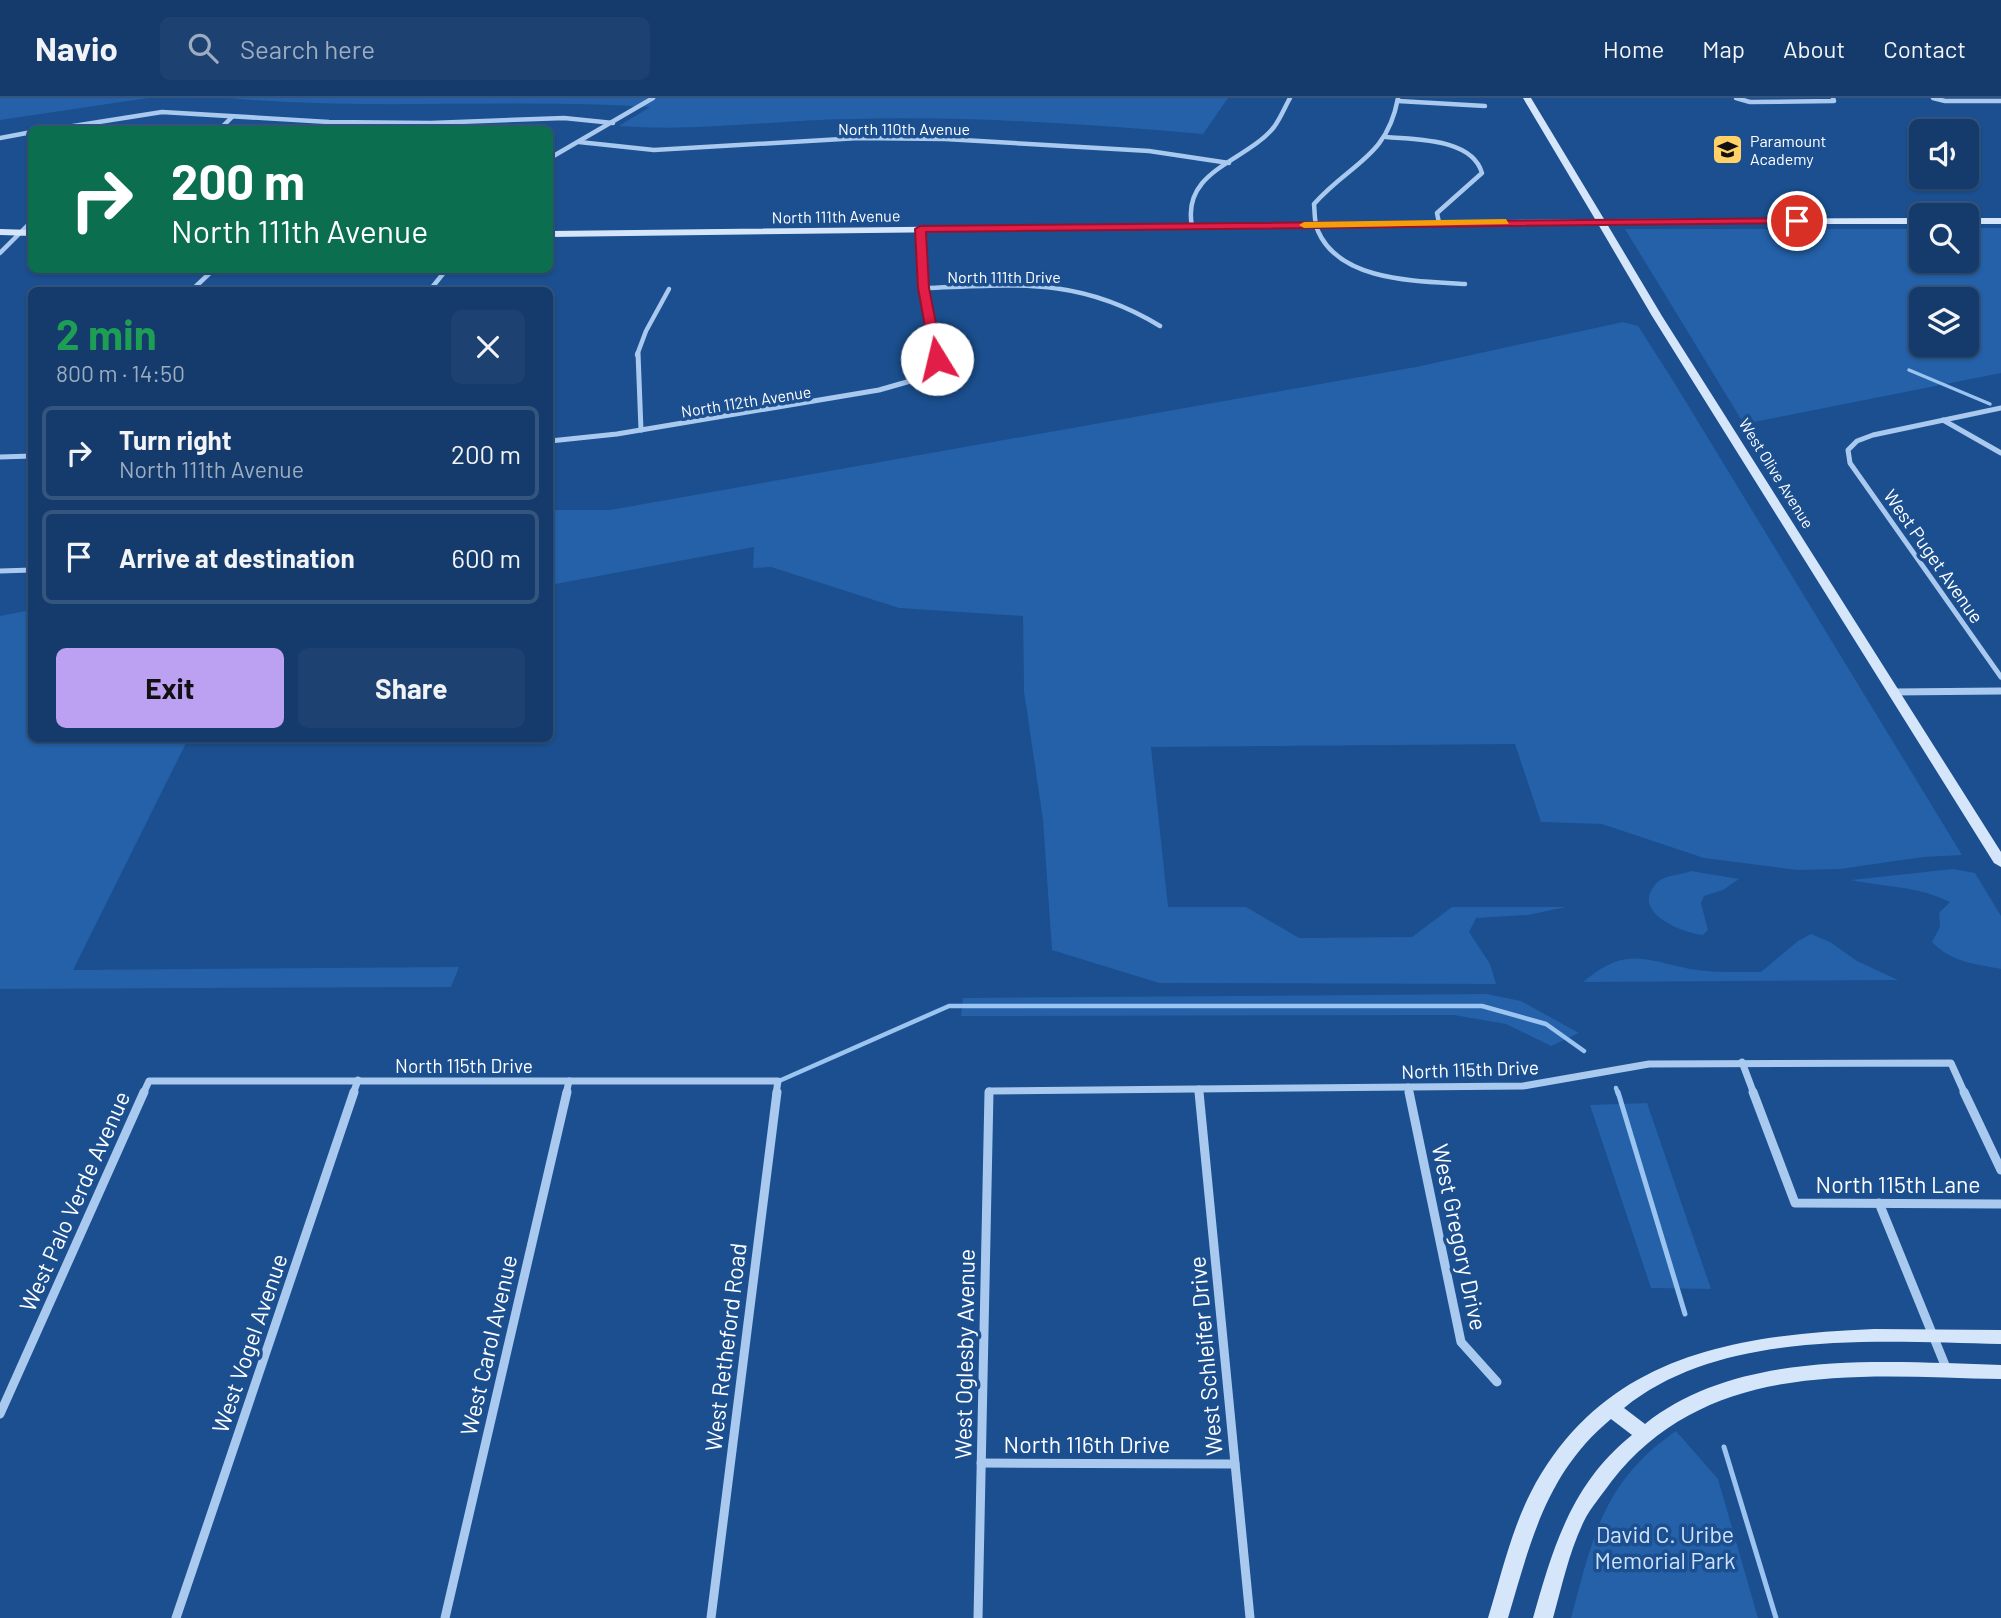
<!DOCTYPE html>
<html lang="en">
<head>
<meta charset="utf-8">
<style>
	:root { --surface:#143b6b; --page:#1d4271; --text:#f1f3f6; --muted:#9dadc1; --line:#33557e; --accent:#bca0f2 }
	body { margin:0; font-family:Barlow,sans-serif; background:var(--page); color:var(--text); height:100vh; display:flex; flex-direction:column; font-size:26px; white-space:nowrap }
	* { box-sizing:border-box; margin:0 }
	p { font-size:23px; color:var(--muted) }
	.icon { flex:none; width:38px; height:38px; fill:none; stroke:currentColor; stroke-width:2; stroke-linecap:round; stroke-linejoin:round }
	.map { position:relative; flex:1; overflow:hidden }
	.drawer { position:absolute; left:28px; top:189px; width:525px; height:455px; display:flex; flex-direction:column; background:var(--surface); border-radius:10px; box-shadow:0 2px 5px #0004,0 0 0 2px var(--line) }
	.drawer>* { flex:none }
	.hud { position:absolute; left:28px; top:28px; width:525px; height:147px; border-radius:10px; box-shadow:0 2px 5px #0004,0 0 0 2px var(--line); background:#0b6e4f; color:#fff; overflow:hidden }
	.controls { position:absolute; left:1909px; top:21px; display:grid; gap:14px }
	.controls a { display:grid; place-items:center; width:70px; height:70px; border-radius:10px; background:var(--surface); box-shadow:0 2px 5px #0004,0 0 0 2px var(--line); font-size:35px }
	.pin { position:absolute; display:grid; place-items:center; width:60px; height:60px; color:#fff; margin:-30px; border:4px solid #fff; border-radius:50%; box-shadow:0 2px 7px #0007 }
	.me { position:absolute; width:77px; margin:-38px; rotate:351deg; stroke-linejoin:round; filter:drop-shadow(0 0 5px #0008) }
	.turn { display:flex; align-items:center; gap:24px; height:147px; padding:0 28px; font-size:32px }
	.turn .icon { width:91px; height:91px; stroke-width:2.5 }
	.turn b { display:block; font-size:49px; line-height:60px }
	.round { display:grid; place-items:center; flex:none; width:74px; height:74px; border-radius:10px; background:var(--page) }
	.headline { display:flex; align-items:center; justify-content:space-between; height:119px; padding:0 28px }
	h1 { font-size:42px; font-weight:700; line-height:52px; color:#1e9e55 }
	.cta { display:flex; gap:14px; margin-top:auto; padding:14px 28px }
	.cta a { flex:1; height:80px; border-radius:10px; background:var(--accent); color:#111; font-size:28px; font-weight:700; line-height:80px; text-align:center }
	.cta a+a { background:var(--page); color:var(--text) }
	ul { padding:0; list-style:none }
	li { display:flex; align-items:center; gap:21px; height:94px; margin:0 14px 10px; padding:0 14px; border:4px solid var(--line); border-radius:10px }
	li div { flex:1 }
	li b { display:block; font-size:26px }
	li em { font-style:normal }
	header { display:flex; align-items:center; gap:42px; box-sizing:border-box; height:98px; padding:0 35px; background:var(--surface); border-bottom:2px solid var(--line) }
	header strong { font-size:33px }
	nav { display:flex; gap:38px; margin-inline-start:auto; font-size:24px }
	.search { width:490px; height:63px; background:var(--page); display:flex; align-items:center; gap:18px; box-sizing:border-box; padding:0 24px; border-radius:10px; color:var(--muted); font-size:26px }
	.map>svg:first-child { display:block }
</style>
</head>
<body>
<header>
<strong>Navio</strong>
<div class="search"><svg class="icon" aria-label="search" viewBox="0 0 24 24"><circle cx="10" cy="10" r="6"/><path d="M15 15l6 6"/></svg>Search here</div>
<nav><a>Home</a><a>Map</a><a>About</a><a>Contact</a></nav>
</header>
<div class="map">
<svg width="2001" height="1520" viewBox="0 0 2001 1520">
	<rect width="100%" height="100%" fill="#1b4f8f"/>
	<g fill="#2461a8" fill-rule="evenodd">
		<path d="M0,0H148L0,22Z"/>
		<path d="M229,0H1228L1203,36C1086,26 970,18 853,21C775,22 697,34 619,28L650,9C510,0 369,13 229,0Z"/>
		<path d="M1967,130H2001V275L1744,326L1625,131H1921L1922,163H1967ZM1922,201H1967V247H1922Z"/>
		<path d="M1623,224L1638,228L1672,281L1962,757L1923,759L1840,771L1797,772L1704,760L1602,726L1541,724L1515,646L1151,649L1168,809H1246L1299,840L1412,839L1452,809H1566L1528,817L1476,820L1469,834L1490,866L1496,886L1159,885L1052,852L1043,722L1024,593L1023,518L899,510L771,469L753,470L754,449L550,487V412H610L1416,269Z"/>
		<path d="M31,512L32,640L188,641L73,872L459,869L451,889L0,891V518Z"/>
		<path d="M1953,771L1975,775L2001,818V871C1975,866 1951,864 1932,844L1940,829L1939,815L1950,804C1914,787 1889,790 1851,782Z"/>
		<path d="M1691,773L1739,781L1723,792L1704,798L1701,805L1708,832L1703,837C1683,835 1631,815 1655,787C1663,776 1679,778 1691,773Z"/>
		<path d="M1811,836L1830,844L1857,863L1898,882L1583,884C1626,849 1641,861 1690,871C1713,875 1737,874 1761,874L1798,843Z"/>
		<path d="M1486,896L1521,903L1579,935L1551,948L1506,926L1454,917L961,918L963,900Z"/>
		<path d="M1647,1005L1711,1191L1651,1190L1590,1007Z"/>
		<path d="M1676,1333L1718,1381L1758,1520H1571C1593,1440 1602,1384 1676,1333Z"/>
	</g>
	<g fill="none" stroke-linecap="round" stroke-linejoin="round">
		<path stroke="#9cc4f0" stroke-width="3.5" d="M1909,272L1990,306"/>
		<g stroke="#9cc4f0" stroke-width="4.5">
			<path d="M779,983L949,908H1482L1546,926L1584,953"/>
			<path d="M1616,990L1618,996"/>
		</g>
		<g stroke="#9cc4f0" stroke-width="5">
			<path d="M1618,994L1685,1216"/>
			<path d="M1724,1349L1776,1520"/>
		</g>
		<g stroke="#a9c9ee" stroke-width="4.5">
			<path d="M1398,0C1387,60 1350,65 1314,106C1315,115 1314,125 1318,133C1340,184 1418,183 1465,186"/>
			<path d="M1736,0L1750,4L1834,3L1833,0"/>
			<path d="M1933,0L1945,3H2001"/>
			<path d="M1398,3L1485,8"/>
			<path d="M48,32L162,14L329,24L431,25L564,20L613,25"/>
			<path d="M219,32L232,19"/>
			<path d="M1386,39C1416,42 1472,40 1482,75L1437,115L1439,125"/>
			<path d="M0,40L32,34"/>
			<path d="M579,44L654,52L859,40L945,41L1149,53L1229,65"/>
			<path d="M550,60L653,0"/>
			<path d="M1192,128C1181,72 1246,64 1274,29C1280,21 1285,9 1290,0"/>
			<path d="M920,132L924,190L937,257"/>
			<path d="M0,155L32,123"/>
			<path d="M924,190C1015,187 1078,178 1160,228"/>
			<path d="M192,192L213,172"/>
			<path d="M430,192L446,172"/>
			<path d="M637,257L646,233L669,191"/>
		</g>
		<g stroke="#a9c9ee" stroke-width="5">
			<path d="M638,255L641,332"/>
			<path d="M2001,310L1873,337L1857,343L1848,352L1850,365L2001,579"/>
			<path d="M1943,322L2001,355"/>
			<path d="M550,343L617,336L879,292L914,282L937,261V255"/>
			<path d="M0,359L32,358"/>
			<path d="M0,473L32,472"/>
		</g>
		<g stroke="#a9c9ee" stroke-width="7">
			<path d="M1894,594L2001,593"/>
			<path d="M1742,964L1754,996"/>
			<path d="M1408,989L1409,996"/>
			<path d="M1199,991V996"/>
			<path d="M143,996L149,983H778L776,996"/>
			<path d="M353,996L358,982"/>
			<path d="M566,996L569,983"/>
			<path d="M989,996V993L1523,988L1649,966L1951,965L1965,996"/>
		</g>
		<g stroke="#a9c9ee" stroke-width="9">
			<path d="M1199,994L1250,1520"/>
			<path d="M1409,994L1461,1244L1497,1284"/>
			<path d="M1753,994L1795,1105L2001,1106"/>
			<path d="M1964,994L2001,1072"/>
			<path d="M1879,1105L1947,1272"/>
			<path d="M0,1316L144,994"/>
			<path d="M981,1365L1235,1366"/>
			<path d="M176,1520L354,994"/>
			<path d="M445,1520L567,994"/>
			<path d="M711,1520L777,994"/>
			<path d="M978,1520L989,994"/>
		</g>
		<g fill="#d6e6fa" fill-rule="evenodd">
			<path d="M1523,0H1531L1604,121L1922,120V126H1607L1662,218L2001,754V769L1994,765L1652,218L1598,126L550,139V133L1595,121Z"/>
			<rect x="1967" y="120" width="34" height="6"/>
			<path d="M0,131L32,132V138L0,137Z"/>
			<path d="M1874,1231L2001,1232V1246C1882,1244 1722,1230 1624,1310L1645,1326C1740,1250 1887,1264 2001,1267V1281C1861,1278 1707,1260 1611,1384C1602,1397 1591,1409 1584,1423C1569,1454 1562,1488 1553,1520H1533C1553,1449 1572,1385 1632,1337L1611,1321C1546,1375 1531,1443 1508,1520H1488C1501,1478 1511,1433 1531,1394C1603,1257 1734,1237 1874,1231Z"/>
		</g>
	</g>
	<path fill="#e11d48" stroke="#92132f" stroke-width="2" d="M1797,120L1800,125L926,134L929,190L943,261L937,264L931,261L918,190L915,131L920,128Z"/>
	<path fill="#f59e0b" d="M1506,121L1509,126L1304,130L1299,127L1304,124Z"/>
	<defs>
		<symbol id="school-square" viewBox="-11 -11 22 22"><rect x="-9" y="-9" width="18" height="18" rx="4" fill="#ffd166" stroke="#1b4f8f"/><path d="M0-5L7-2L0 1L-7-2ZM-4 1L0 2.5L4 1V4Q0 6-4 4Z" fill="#111"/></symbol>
	</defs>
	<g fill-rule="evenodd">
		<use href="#school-square" x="1710" y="34" width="35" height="35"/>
	</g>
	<g text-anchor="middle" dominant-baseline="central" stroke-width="7" stroke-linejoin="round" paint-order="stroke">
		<g font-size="16" fill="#fff" stroke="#1b4f8f">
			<text x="904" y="30">North 110th Avenue</text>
			<text transform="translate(836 118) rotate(-1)">North 111th Avenue</text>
			<text x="1004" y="178">North 111th Drive</text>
			<text transform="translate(746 303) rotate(-9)">North 112th Avenue</text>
			<text transform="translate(1777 375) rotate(58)">West Olive Avenue</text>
		</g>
		<g font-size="16" fill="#fff" stroke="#1b4f8f" text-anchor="start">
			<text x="1750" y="42">Paramount<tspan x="1750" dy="18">Academy</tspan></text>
		</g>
		<g font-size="19" fill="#fff" stroke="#1b4f8f">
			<text transform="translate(1934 458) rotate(55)">West Puget Avenue</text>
			<text x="464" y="967">North 115th Drive</text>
			<text transform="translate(1470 971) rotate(-2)">North 115th Drive</text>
		</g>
		<g font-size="23" fill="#fff" stroke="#1b4f8f">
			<text x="1898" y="1086">North 115th Lane</text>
			<text transform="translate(74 1103) rotate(-66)">West Palo Verde Avenue</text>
			<text transform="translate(1460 1139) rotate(78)">West Gregory Drive</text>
			<text transform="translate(249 1245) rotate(-71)">West Vogel Avenue</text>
			<text transform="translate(488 1247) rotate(-77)">West Carol Avenue</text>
			<text transform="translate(725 1249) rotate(-83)">West Retheford Road</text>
			<text transform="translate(964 1256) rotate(-89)">West Oglesby Avenue</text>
			<text transform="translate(1205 1258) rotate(-95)">West Schleifer Drive</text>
			<text x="1087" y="1346">North 116th Drive</text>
		</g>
		<g font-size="23" fill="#cfe3fa" stroke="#1b4f8f">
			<text x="1665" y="1436">David C. Uribe<tspan x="1665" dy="26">Memorial Park</tspan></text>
		</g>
	</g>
</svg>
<div class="controls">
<a><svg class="icon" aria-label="sound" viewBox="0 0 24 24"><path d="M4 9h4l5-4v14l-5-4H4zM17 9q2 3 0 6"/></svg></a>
<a><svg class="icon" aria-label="search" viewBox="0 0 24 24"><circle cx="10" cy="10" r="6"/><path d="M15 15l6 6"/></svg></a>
<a><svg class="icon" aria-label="layers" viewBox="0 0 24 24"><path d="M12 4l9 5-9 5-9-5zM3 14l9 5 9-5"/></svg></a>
</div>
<div class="pin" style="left:1797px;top:123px;background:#d93025"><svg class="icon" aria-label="arrive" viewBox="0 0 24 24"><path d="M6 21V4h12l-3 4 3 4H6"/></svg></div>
<svg class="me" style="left:937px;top:261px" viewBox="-20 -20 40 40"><circle r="19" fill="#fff"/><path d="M0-13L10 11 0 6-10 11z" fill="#e11d48"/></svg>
<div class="hud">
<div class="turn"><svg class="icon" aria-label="right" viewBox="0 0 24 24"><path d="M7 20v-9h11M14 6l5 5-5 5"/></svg><div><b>200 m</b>North 111th Avenue</div></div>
</div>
<section class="drawer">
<div class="headline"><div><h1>2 min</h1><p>800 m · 14:50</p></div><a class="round"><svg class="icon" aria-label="close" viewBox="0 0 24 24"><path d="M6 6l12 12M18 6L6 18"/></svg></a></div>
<ul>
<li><svg class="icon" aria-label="right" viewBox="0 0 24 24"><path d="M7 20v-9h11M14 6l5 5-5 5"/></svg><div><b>Turn right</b><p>North 111th Avenue</p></div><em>200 m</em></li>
<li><svg class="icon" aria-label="arrive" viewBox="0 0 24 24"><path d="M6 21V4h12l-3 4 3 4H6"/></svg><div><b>Arrive at destination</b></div><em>600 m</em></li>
</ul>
<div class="cta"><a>Exit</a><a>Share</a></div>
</section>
</div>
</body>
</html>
